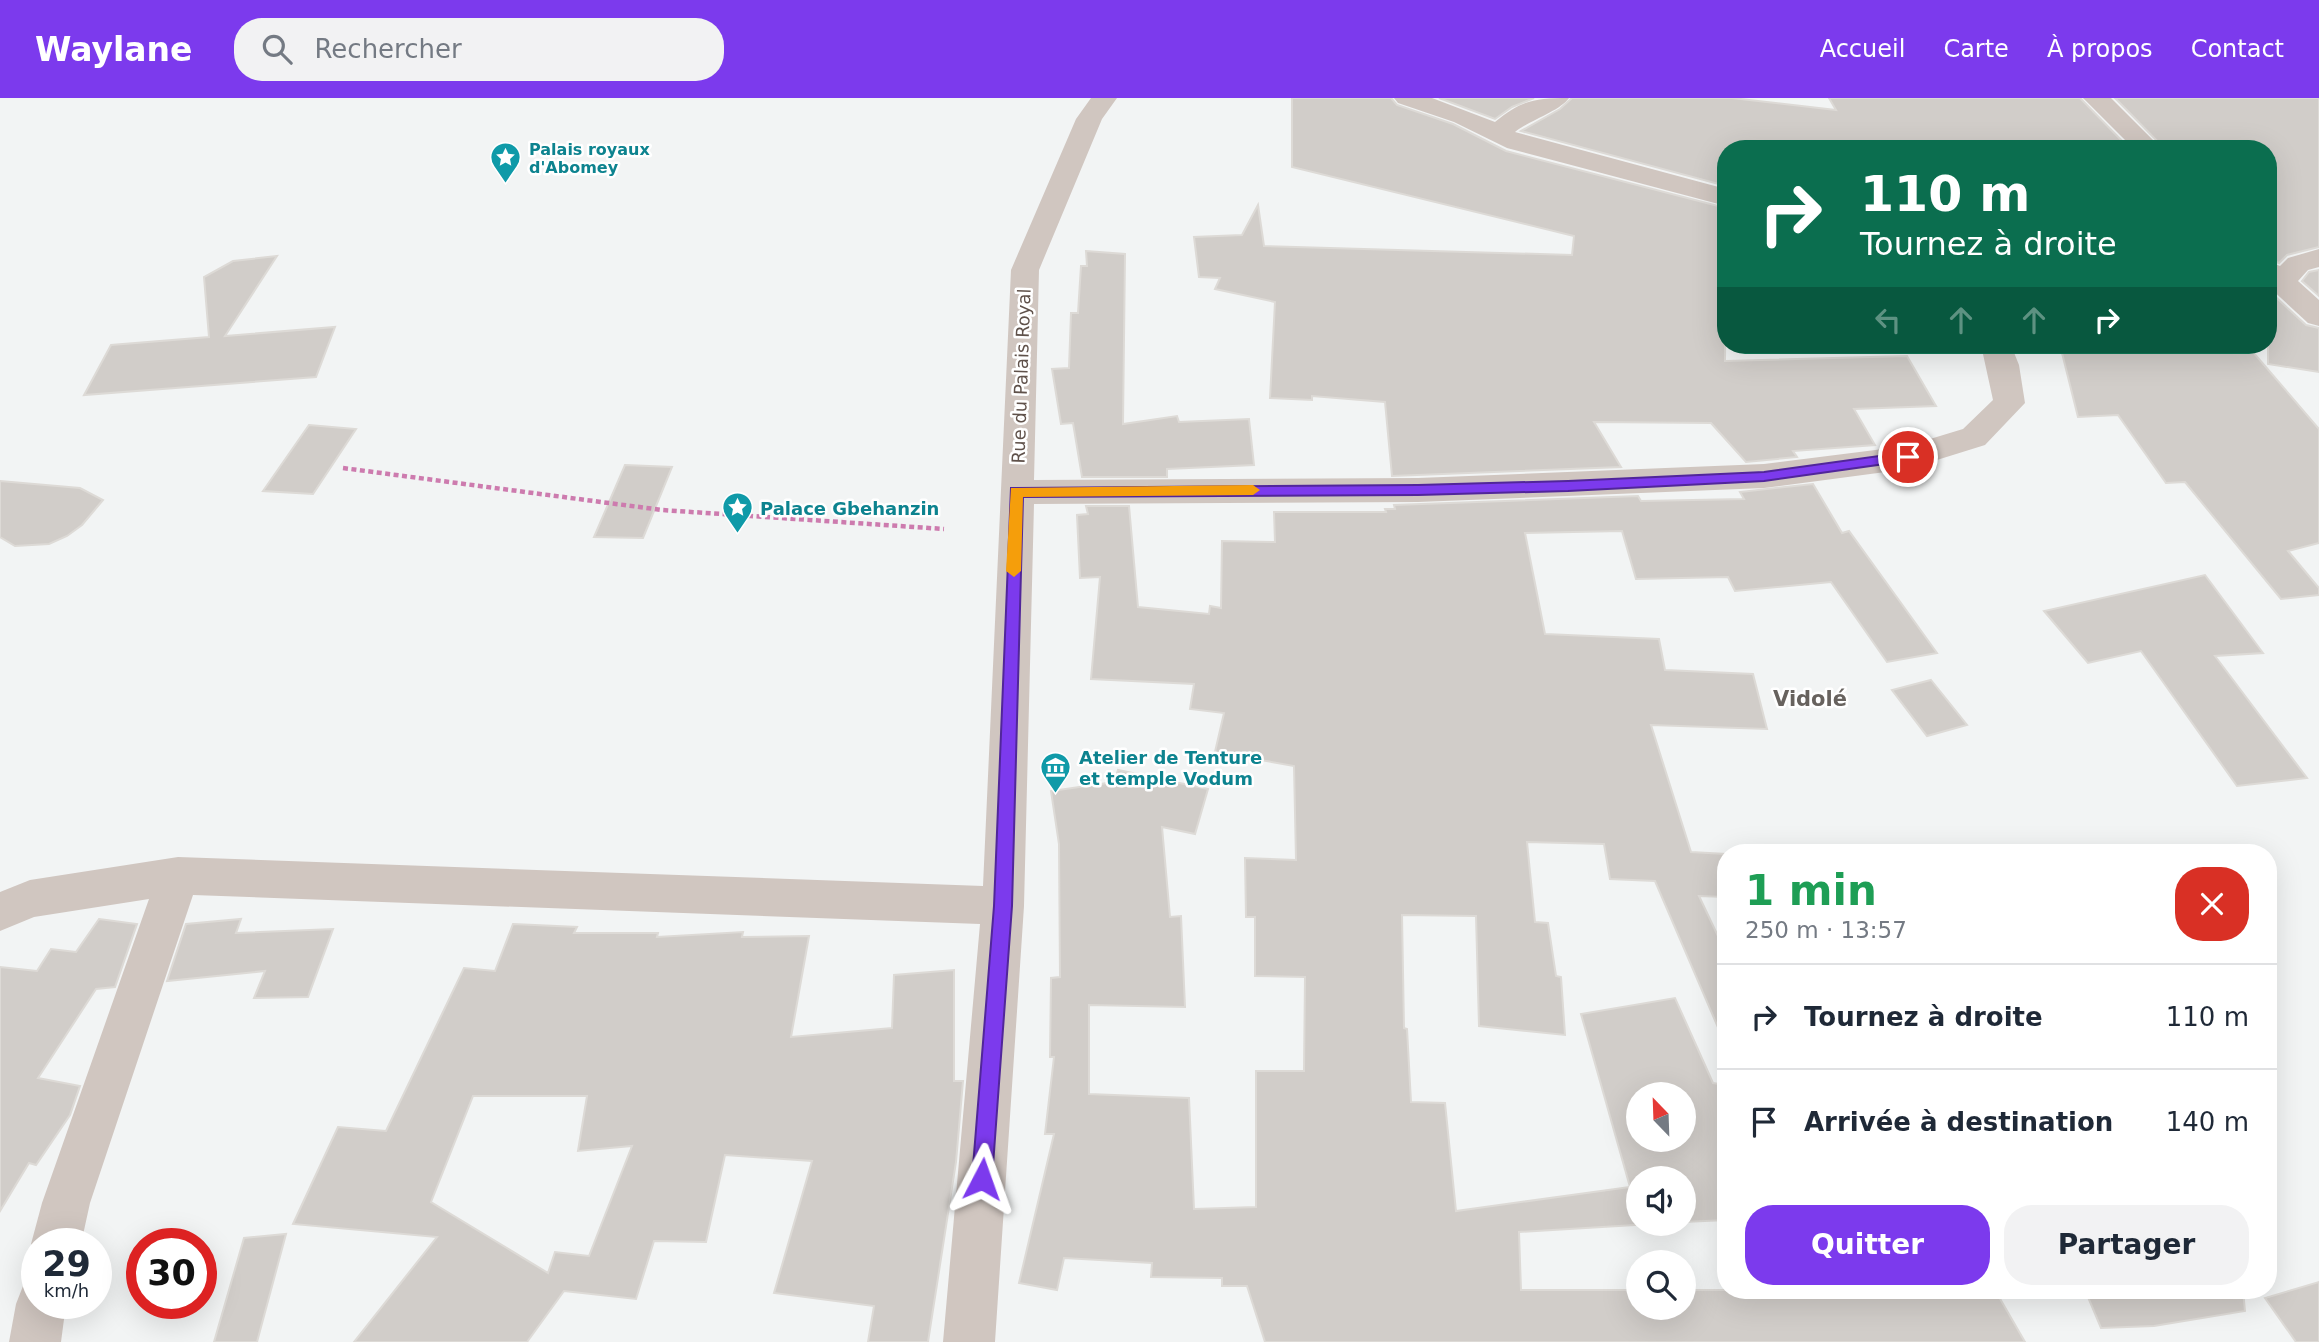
<!DOCTYPE html>
<html lang="fr">
<head>
<meta charset="utf-8">
<style>
	:root { --surface:#fff; --page:#f2f2f3; --text:#1f2937; --muted:#747a83; --line:#e0e1e3; --accent:#7c3aed }
	body { margin:0; font-family:"DejaVu Sans",sans-serif; background:var(--page); color:var(--text); height:100vh; display:flex; flex-direction:column; font-size:26px; white-space:nowrap }
	* { box-sizing:border-box; margin:0 }
	p { font-size:23px; color:var(--muted) }
	.icon { flex:none; width:38px; height:38px; fill:none; stroke:currentColor; stroke-width:2; stroke-linecap:round; stroke-linejoin:round }
	.map { position:relative; flex:1; overflow:hidden }
	.details { position:absolute; left:1717px; top:746px; width:560px; height:455px; display:flex; flex-direction:column; background:var(--surface); border-radius:28px; box-shadow:0 7px 28px #0002 }
	.details>* { flex:none }
	.guide { position:absolute; left:1717px; top:42px; width:560px; height:214px; border-radius:28px; box-shadow:0 7px 28px #0002; background:#0b6e4f; color:#fff; overflow:hidden }
	.needle { width:46px; rotate:337deg }
	.controls { position:absolute; left:1626px; top:984px; display:grid; gap:14px }
	.controls a { display:grid; place-items:center; width:70px; height:70px; border-radius:50%; background:var(--surface); box-shadow:0 7px 28px #0002; font-size:35px }
	.speed { position:absolute; left:21px; top:1130px; display:flex; gap:14px; font-size:35px; font-weight:700; text-align:center }
	.speed>* { display:grid; place-content:center; width:91px; height:91px; border-radius:50%; background:var(--surface); box-shadow:0 7px 28px #0002; line-height:1 }
	.speed small { font-size:18px; font-weight:400 }
	.speed .limit { border:10px solid #d22; background:#fff; color:#111 }
	.pin { position:absolute; display:grid; place-items:center; width:60px; height:60px; color:#fff; margin:-30px; border:4px solid #fff; border-radius:50%; box-shadow:0 2px 7px #0007 }
	.me { position:absolute; width:77px; margin:-38px; rotate:4deg; stroke-linejoin:round; filter:drop-shadow(0 0 5px #0008) }
	.turn { display:flex; align-items:center; gap:24px; height:147px; padding:0 28px; font-size:32px }
	.turn .icon { width:91px; height:91px; stroke-width:2.5 }
	.turn b { display:block; font-size:49px; line-height:60px }
	.lanes { display:flex; align-items:center; height:66px; padding:0 28px; background:#0003; justify-content:center; gap:35px; direction:ltr }
	.lanes .off { opacity:.35 }
	.round { display:grid; place-items:center; flex:none; width:74px; height:74px; border-radius:28px; background:var(--page) }
	.head { display:flex; align-items:center; justify-content:space-between; height:119px; padding:0 28px }
	h1 { font-size:42px; font-weight:700; line-height:52px; color:#1e9e55 }
	.button { display:flex; gap:14px; margin-top:auto; padding:14px 28px }
	.button a { flex:1; height:80px; border-radius:28px; background:var(--accent); color:#fff; font-size:28px; font-weight:700; line-height:80px; text-align:center }
	.button a+a { background:var(--page); color:var(--text) }
	ul { padding:0; list-style:none }
	li { display:flex; align-items:center; gap:21px; height:105px; padding:0 28px; border-top:2px solid var(--line) }
	li div { flex:1 }
	li b { display:block; font-size:26px }
	li em { font-style:normal }
	header { display:flex; align-items:center; gap:42px; box-sizing:border-box; height:98px; padding:0 35px; background:var(--accent); color:#fff }
	header strong { font-size:33px }
	nav { display:flex; gap:38px; margin-inline-start:auto; font-size:24px }
	.search { width:490px; height:63px; background:var(--page); display:flex; align-items:center; gap:18px; box-sizing:border-box; padding:0 24px; border-radius:28px; color:var(--muted); font-size:26px }
	.map>svg:first-child { display:block }
</style>
</head>
<body>
<header>
<strong>Waylane</strong>
<div class="search"><svg class="icon" aria-label="search" viewBox="0 0 24 24"><circle cx="10" cy="10" r="6"/><path d="M15 15l6 6"/></svg>Rechercher</div>
<nav><a>Accueil</a><a>Carte</a><a>À propos</a><a>Contact</a></nav>
</header>
<div class="map">
<svg width="2319" height="1244" viewBox="0 0 2319 1244">
	<rect width="100%" height="100%" fill="#f2f4f4"/>
	<g fill="#d1cdc9" stroke="#dddad6" stroke-width="2" fill-rule="evenodd">
		<path d="M1292,0H1391L1397,7L1453,26L1506,53L1726,110L1725,263L1907,258L1936,308L1854,311L1875,347L1793,353L1797,359L1746,364L1711,325L1594,324L1621,369L1392,378L1385,304L1312,298V302L1270,300L1275,204L1215,191L1220,180L1199,179L1194,139L1242,137L1258,107L1264,148L1572,157L1574,138L1292,69Z"/>
		<path d="M1439,0H1534L1512,9L1495,21Z"/>
		<path d="M1572,0H1732L1836,12L1829,0H2080L2130,51H1726V88L1521,33L1560,11Z"/>
		<path d="M2115,0H2319V149L2287,157L2279,165L2268,161V51H2165Z"/>
		<path d="M1086,153L1125,156L1123,326L1177,318L1179,324L1249,321L1254,367L1167,371V379H1082L1073,325L1061,326L1052,271L1069,270L1071,215H1078L1081,168H1087Z"/>
		<path d="M277,158L225,238L335,229L316,279L84,297L111,247L209,239L204,179L233,163Z"/>
		<path d="M2319,172V198L2302,183L2309,174Z"/>
		<path d="M2268,192L2306,227L2319,230V274L2268,266Z"/>
		<path d="M2060,247H2247L2319,331V445L2288,453L2319,490V497L2281,501L2185,384L2166,385L2118,317L2078,319Z"/>
		<path d="M309,327L356,331L313,396L263,393Z"/>
		<path d="M625,367L672,369L643,440L594,439Z"/>
		<path d="M0,383L80,390L103,402L82,427L67,438L49,446L15,448L0,439Z"/>
		<path d="M1813,386L1842,435L1849,433L1937,555L1887,564L1831,484L1735,493L1728,479L1636,481L1622,433L1525,435L1545,536L1659,541L1665,572L1753,576L1767,631L1651,627L1691,754L1726,756V799L1699,798L1726,855V948L1655,783L1610,781L1604,746L1527,744L1535,824L1548,825L1556,878L1561,879L1565,937L1479,928L1476,818L1402,817L1404,930L1407,931L1411,1004L1445,1005L1456,1113L1630,1089L1581,916L1675,900L1713,985L1726,987V1122L1684,1124V1080H1638V1125H1668L1519,1134L1521,1192H1638V1209H1684V1192H1995L2025,1244H1265L1247,1188H1222V1180L1151,1179L1152,1165L1064,1160L1057,1192L1019,1185L1054,1036H1045L1054,959H1050L1051,880L1060,879L1059,746L1051,693L1114,684L1118,672L1208,691L1195,736L1162,729L1170,819L1181,818L1185,909L1089,907V996L1189,1000L1194,1111L1256,1109V973H1304L1305,879L1255,878V819H1246L1245,760L1296,762L1294,668L1215,654L1224,615L1190,611L1194,586L1091,581L1100,479L1080,480L1077,417L1088,416L1086,408H1129L1138,509L1209,516L1210,508L1221,510L1222,443L1275,444L1274,414H1386L1385,411H1395L1394,407L1638,398L1641,403L1744,401L1740,394ZM1638,996H1684V1041H1638Z"/>
		<path d="M2205,477L2263,555L2215,558L2307,680L2237,688L2141,553L2088,565L2044,513Z"/>
		<path d="M1931,582L1967,627L1927,638L1892,592Z"/>
		<path d="M99,821L137,826L115,889L96,891L38,980L80,988L70,1017L36,1067L29,1065L0,1113V869L37,873L51,851L76,854Z"/>
		<path d="M241,821L236,835L333,831L308,899L254,900L265,873L167,883L186,826Z"/>
		<path d="M513,826L577,829L574,835H658L657,839L743,834L742,839L809,838L791,939L892,930L894,877L954,872V983H963L956,1064L928,1244H868L874,1208L774,1195L812,1063L725,1057L706,1144L654,1143L636,1201L564,1193L527,1244H354L437,1139L293,1126L338,1029L386,1033L464,870L495,873ZM473,998H587L578,1053L632,1048L589,1158L555,1154L548,1175L431,1104Z"/>
		<path d="M286,1136L257,1244H214L244,1140Z"/>
		<path d="M2319,1184V1244H2296L2265,1200Z"/>
		<path d="M2085,1192H2243L2245,1213L2154,1228L2101,1230Z"/>
	</g>
	<g fill="none" stroke-linecap="round" stroke-linejoin="round">
		<path stroke="#cd7bae" stroke-width="4.5" stroke-dasharray="5 3.5" stroke-linecap="butt" d="M343,370L662,412L944,431"/>
		<g fill="#d0c6c0" fill-rule="evenodd">
			<path d="M1091,0H1117L1102,21L1039,172L1034,382L1418,380L1764,366L1907,348L1963,331L1993,302L1981,247H2011L2019,267L2025,305L1985,347L1908,371L1764,390L1418,404L1034,406L1024,808L995,1244H943L980,826L193,797L90,1105L81,1146H37V1159L31,1146L42,1105L149,801L34,819L0,833V794L30,782L178,759L983,788L1011,172L1076,21Z"/>
			<path d="M1394,0H1432L1495,24C1522,2 1535,0 1569,0C1560,13 1530,22 1515,34L1726,91V108L1507,50L1454,24L1398,5Z"/>
			<path d="M2083,0H2111L2162,51H2134Z"/>
			<path d="M2319,151V169L2308,172L2298,183L2319,202V228L2308,225L2268,188V163L2280,168L2288,160Z"/>
			<path d="M37,1182V1206H66L61,1244H9L16,1206L23,1188Z"/>
		</g>
	</g>
	<path fill="#7c3aed" stroke="#51269a" stroke-width="2" d="M1908,354L1915,359L1913,362L1764,383L1568,393L1418,397L1023,399L1012,808L992,1081L989,1088L982,1091L975,1088L972,1081L994,808L1011,390L1418,387L1568,383L1764,374Z"/>
	<path fill="#f59e0b" d="M1253,387L1260,392L1253,397L1023,399L1021,473L1014,479L1006,473L1011,390Z"/>
	<defs>
		<symbol id="sight-pin" viewBox="-11 -11 22 30"><path d="M0 17L-7.5 6A9.5 9.5 0 1 1 7.5 6Z" fill="#0f9aa8" stroke="#fff"/><path d="M0-6L1.8-2.2L6-1.7L2.9 1.2L3.7 5.4L0 3.3L-3.7 5.4L-2.9 1.2L-6-1.7L-1.8-2.2Z" fill="#fff"/></symbol>
		<symbol id="museum-pin" viewBox="-11 -11 22 30"><path d="M0 17L-7.5 6A9.5 9.5 0 1 1 7.5 6Z" fill="#0f9aa8" stroke="#fff"/><path d="M0-6L6-3V-2H-6V-3ZM-5-1h2V3h-2ZM-1-1h2V3h-2ZM3-1h2V3H3ZM-6 4H6V6H-6Z" fill="#fff"/></symbol>
	</defs>
	<g fill-rule="evenodd">
		<use href="#sight-pin" x="488" y="42" width="35" height="47"/>
		<use href="#sight-pin" x="720" y="392" width="35" height="47"/>
		<use href="#museum-pin" x="1038" y="652" width="35" height="47"/>
	</g>
	<g text-anchor="middle" dominant-baseline="central" stroke-width="5" stroke-linejoin="round" paint-order="stroke">
		<g font-size="16" font-weight="bold" fill="#0d838f" stroke="#fff" text-anchor="start">
			<text x="529" y="51">Palais royaux<tspan x="529" dy="18">d'Abomey</tspan></text>
		</g>
		<g font-size="18" fill="#5f514a" stroke="#fff">
			<text transform="translate(1021 278) rotate(-88)">Rue du Palais Royal</text>
		</g>
		<g font-size="18" font-weight="bold" fill="#0d838f" stroke="#fff" text-anchor="start">
			<text x="760" y="410">Palace Gbehanzin</text>
			<text x="1079" y="659">Atelier de Tenture<tspan x="1079" dy="21">et temple Vodum</tspan></text>
		</g>
		<g font-size="21" font-weight="bold" fill="#67625e" stroke="#fff">
			<text x="1810" y="601">Vidolé</text>
		</g>
	</g>
</svg>
<div class="controls">
<a><svg class="needle" viewBox="-14 -14 28 28"><path d="M0-13l5 13h-10z" fill="#e53935"/><path d="M0 13l5-13h-10z" fill="#747a83"/></svg></a>
<a><svg class="icon" aria-label="sound" viewBox="0 0 24 24"><path d="M4 9h4l5-4v14l-5-4H4zM17 9q2 3 0 6"/></svg></a>
<a><svg class="icon" aria-label="search" viewBox="0 0 24 24"><circle cx="10" cy="10" r="6"/><path d="M15 15l6 6"/></svg></a>
</div>
<div class="speed"><div>29<small>km/h</small></div><div class="limit">30</div></div>
<div class="pin" style="left:1908px;top:359px;background:#d93025"><svg class="icon" aria-label="arrive" viewBox="0 0 24 24"><path d="M6 21V4h12l-3 4 3 4H6"/></svg></div>
<svg class="me" style="left:982px;top:1081px" viewBox="-20 -20 40 40"><path d="M0-17L14 15 0 8-14 15z" fill="#7c3aed" stroke="#fff" stroke-width="4"/></svg>
<div class="guide">
<div class="turn"><svg class="icon" aria-label="right" viewBox="0 0 24 24"><path d="M7 20v-9h11M14 6l5 5-5 5"/></svg><div><b>110 m</b>Tournez à droite</div></div>
<div class="lanes"><svg class="icon off" aria-label="left" viewBox="0 0 24 24"><path d="M17 20v-9H6M10 6l-5 5 5 5"/></svg><svg class="icon off" aria-label="ahead" viewBox="0 0 24 24"><path d="M12 20V5M6 11l6-6 6 6"/></svg><svg class="icon off" aria-label="ahead" viewBox="0 0 24 24"><path d="M12 20V5M6 11l6-6 6 6"/></svg><svg class="icon" aria-label="right" viewBox="0 0 24 24"><path d="M7 20v-9h11M14 6l5 5-5 5"/></svg></div>
</div>
<section class="details">
<div class="head"><div><h1>1 min</h1><p>250 m · 13:57</p></div><a class="round" style="background:#d93025;color:#fff"><svg class="icon" aria-label="close" viewBox="0 0 24 24"><path d="M6 6l12 12M18 6L6 18"/></svg></a></div>
<ul>
<li><svg class="icon" aria-label="right" viewBox="0 0 24 24"><path d="M7 20v-9h11M14 6l5 5-5 5"/></svg><div><b>Tournez à droite</b></div><em>110 m</em></li>
<li><svg class="icon" aria-label="arrive" viewBox="0 0 24 24"><path d="M6 21V4h12l-3 4 3 4H6"/></svg><div><b>Arrivée à destination</b></div><em>140 m</em></li>
</ul>
<div class="button"><a>Quitter</a><a>Partager</a></div>
</section>
</div>
</body>
</html>
